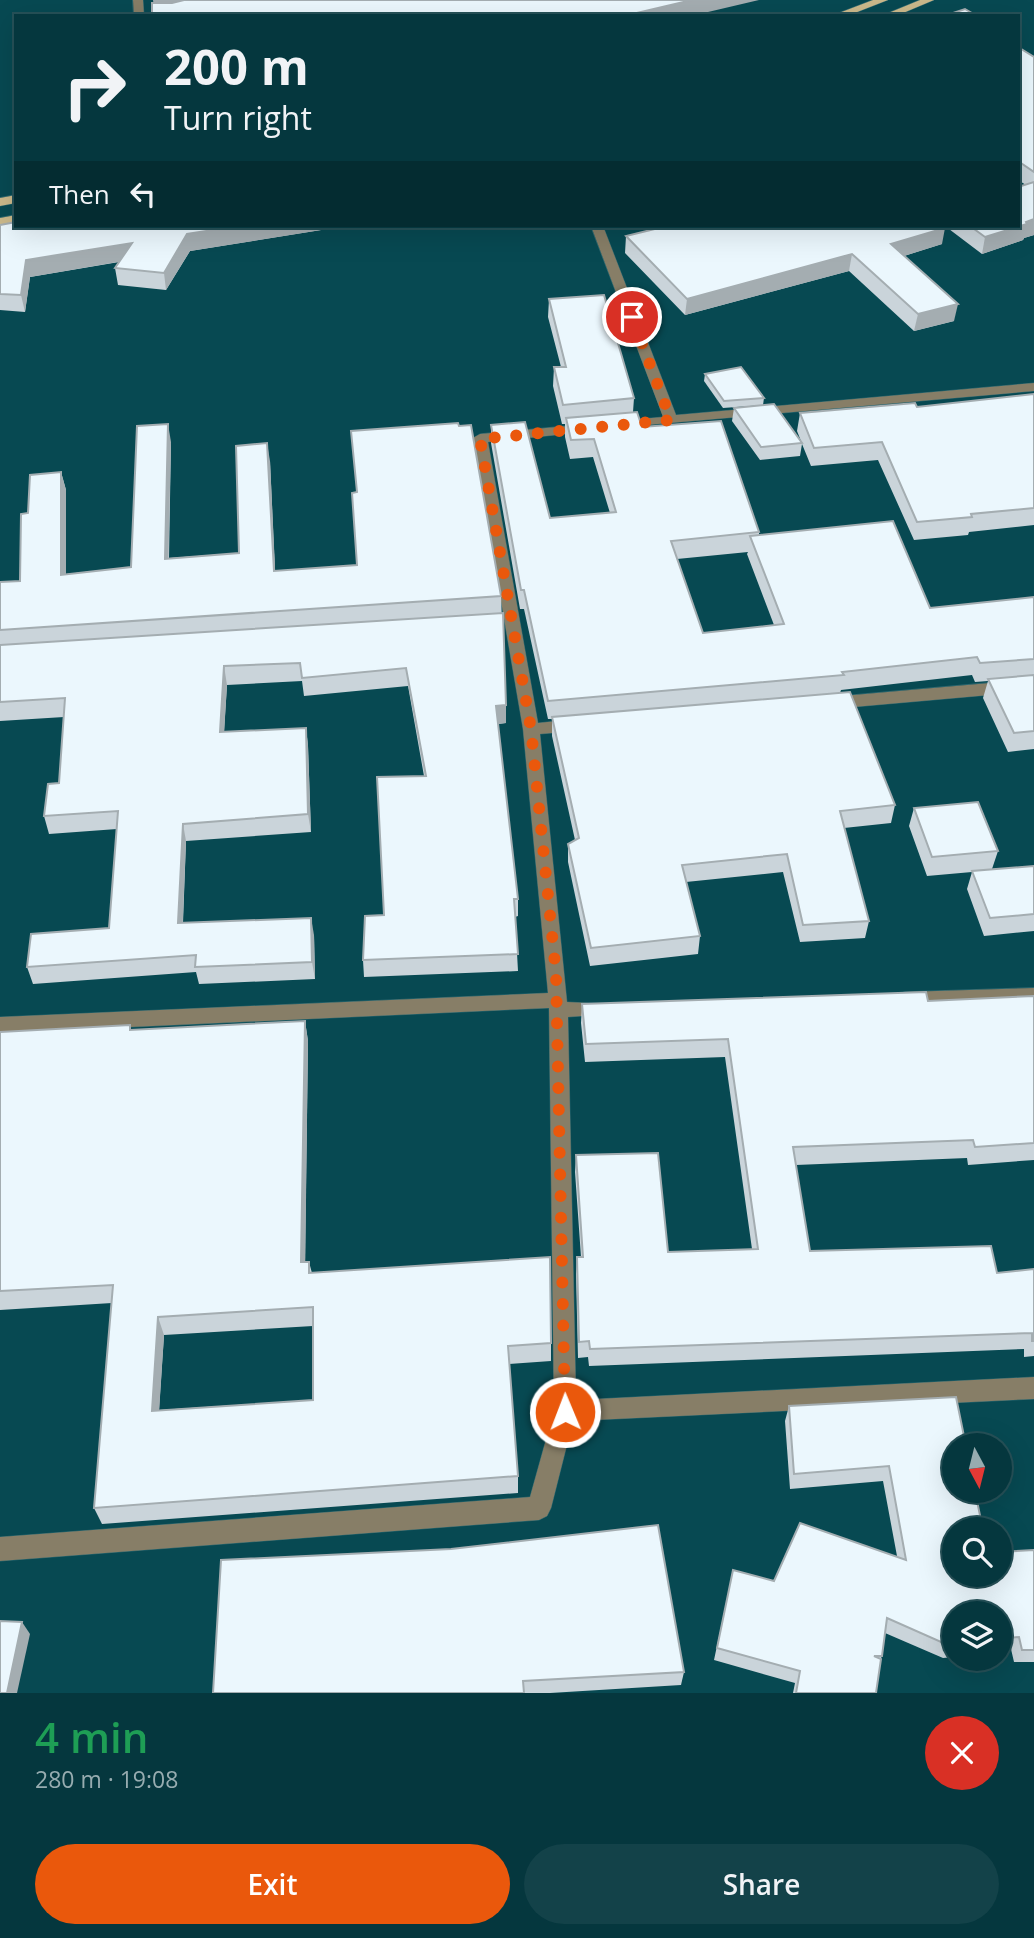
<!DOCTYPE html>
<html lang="en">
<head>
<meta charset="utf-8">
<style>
	:root { --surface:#05373e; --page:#134249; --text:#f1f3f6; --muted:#97acb0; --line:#265158; --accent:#ea580c }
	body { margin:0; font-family:"Open Sans",sans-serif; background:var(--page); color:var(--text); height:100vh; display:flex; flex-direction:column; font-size:26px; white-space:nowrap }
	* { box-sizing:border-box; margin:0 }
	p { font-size:23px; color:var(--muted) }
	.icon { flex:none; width:38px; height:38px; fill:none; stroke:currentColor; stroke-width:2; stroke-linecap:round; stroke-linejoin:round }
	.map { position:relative; height:1693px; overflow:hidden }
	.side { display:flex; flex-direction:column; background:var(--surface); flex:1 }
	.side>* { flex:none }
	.hud { position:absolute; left:14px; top:14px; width:1006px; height:214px; border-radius:0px; box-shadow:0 7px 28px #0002,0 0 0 2px var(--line); background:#05373e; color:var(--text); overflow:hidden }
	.needle { width:46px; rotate:173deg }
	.tools { position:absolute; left:942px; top:1433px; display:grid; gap:14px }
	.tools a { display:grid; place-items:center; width:70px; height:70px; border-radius:50%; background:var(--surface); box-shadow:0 7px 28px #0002,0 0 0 2px var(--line); font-size:35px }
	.pin { position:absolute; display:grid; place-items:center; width:60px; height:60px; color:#fff; margin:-30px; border:4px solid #fff; border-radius:50%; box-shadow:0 2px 7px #0007 }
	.me { position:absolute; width:77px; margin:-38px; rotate:359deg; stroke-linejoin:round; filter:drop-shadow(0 0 5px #0008) }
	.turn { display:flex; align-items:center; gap:24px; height:147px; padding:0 35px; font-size:32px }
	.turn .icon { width:91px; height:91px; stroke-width:2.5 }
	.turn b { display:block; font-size:49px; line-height:60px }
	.then { display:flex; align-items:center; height:66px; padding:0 35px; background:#0003; gap:14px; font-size:26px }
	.round { display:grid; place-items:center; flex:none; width:74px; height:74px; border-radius:37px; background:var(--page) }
	.overview { display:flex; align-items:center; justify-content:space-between; height:119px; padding:0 35px }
	h1 { font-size:42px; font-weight:600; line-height:52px; color:#1e9e55 }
	.primary-button { display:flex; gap:14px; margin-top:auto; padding:14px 35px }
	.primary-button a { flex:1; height:80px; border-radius:42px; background:var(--accent); color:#fff; font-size:28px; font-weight:600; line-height:80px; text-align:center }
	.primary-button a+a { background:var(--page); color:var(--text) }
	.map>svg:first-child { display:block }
</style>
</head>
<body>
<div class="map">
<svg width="1034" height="1693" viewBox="0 0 1034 1693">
	<rect width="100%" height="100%" fill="#074952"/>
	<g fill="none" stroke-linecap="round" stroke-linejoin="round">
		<defs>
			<g id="minor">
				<path d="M133,0H143L144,16H134Z"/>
				<path d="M591,226H603L676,415L1034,383V391L612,428L610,425L617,421L663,417Z"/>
				<path d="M589,424L594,425V431L488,442L538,723L576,719L584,725L576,731L540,734L567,1002L610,1004L612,1009L610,1014L568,1017L576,1400L1034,1377V1399L573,1421L551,1508L547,1516L539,1520L0,1561V1537L530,1497L554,1411L549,1008L0,1033V1017L548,993L523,729L473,438L480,434Z"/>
				<path d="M1034,679V691L831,709L823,703L831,697Z"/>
				<path d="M1034,988V1004L904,1008L897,1005L895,1000L897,995L904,992Z"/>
			</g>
			<g id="major">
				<path d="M873,0H888L847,16H831Z"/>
				<path d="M920,0H934L896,16H881Z"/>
				<path d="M16,195V203L0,206V198Z"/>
				<path d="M16,215V223L0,226V218Z"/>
			</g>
		</defs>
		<use href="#minor" stroke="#2c6871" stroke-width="1"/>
		<use href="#major" stroke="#2c6871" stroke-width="1"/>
		<use href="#minor" fill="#877e67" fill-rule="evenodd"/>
		<use href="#major" fill="#cbb98b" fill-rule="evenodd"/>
	</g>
	<g fill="#cad4da" fill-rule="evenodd">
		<path d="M1018,47L1034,57V235L1024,238L1023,240L982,254L945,226H1018L1026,185L1018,180Z"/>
		<path d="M0,225L16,226H346L190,251L166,290L118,285L115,268L119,262L30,277L25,312L0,310Z"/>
		<path d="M626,236L942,244L904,256L954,321L914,331L849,271L685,315L625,253Z"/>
		<path d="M549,299L634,398L633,412L642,427L759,532V535L930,608L1034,597V749L1008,752L983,698L988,681L975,682L972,675L841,690L840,693L895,805L891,823L844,828L869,921L865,938L800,942L783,872L686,882L700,936L698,954L590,966L568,862V844L575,840L552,736V719H548L524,609H520L491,443V425L550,518L610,513L593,457L570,459L565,437V424H562L553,386L554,367H561L548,317ZM748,552L747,554L774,625L703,633L677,559Z"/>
		<path d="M705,374L764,398L763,405L723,408L704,381Z"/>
		<path d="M1034,394V525L969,532L968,535L914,540L878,460L811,466L802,444L800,456L760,460L732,421L734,408L801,441L797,431L800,413L917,407Z"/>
		<path d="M171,442L169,558L239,553L270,461L275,571L501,596L506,723L498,724L518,899V916L515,917L518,971L364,977L363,960L384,915L424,776L408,686L304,696L302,681L227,685L224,732L306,728L308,746L311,832L186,841L183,923L314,935L315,979L199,984L196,972L33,984L27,967L109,928L117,829L49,834L44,816L59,783L64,717L0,721V582L20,581L28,513L61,472L66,490V574L131,567Z"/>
		<path d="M914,808L998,851L992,869L1034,866V931L984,936L967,889L972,872L927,876L909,826Z"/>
		<path d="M1034,996V1160L968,1165L967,1158L796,1165L810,1251L997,1273L1034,1269V1356L1024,1357V1349L589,1366L588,1357L578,1358L576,1274L577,1257H581L575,1172L576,1155L668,1252L752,1249L725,1057L585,1062L581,1023L582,1004L928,1001Z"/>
		<path d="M305,1021L308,1041L305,1262H309L312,1273L551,1343V1361L509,1364L518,1476V1493L102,1524L94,1508L112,1303L0,1310V1032L132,1030ZM313,1326V1400L159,1410L164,1335Z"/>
		<path d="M956,1397L954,1575L1034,1550V1662H1014L1011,1649L999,1651V1614H954V1657L943,1658L885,1633L876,1693H793L795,1683L714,1660L733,1570L774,1581L897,1556L883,1481L790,1489L785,1421L789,1406Z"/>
		<path d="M684,1672L681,1685L550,1693H213Z"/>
	</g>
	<g fill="#a4adb1">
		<path d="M153,0H209L155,13Z"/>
		<path d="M692,0H759L691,16H624Z"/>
		<path d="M1034,219V235L1024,238L1023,240L982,254L985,237Z"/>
		<path d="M239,226H346L190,251L166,290L164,273L187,234Z"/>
		<path d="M945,228L942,244L888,261L891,244Z"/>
		<path d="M132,243L135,259L30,277L25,312L21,295L26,260Z"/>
		<path d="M852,254L849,271L685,315L687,299Z"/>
		<path d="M958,304L954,321L914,331L918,314Z"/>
		<path d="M168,424L171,442L168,577L165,559Z"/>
		<path d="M267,443L270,461L276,589L274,571Z"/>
		<path d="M61,472L66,490V593L61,575Z"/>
		<path d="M224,666L227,685L223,750L220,732Z"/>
		<path d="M506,705V723L497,724L496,706Z"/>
		<path d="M306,728L308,746L311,832L308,814Z"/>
		<path d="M183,824L186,841L182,941L178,923Z"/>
		<path d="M311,918L314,935L315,979L312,962Z"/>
		<path d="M305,1021L308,1041L305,1281L301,1262Z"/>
		<path d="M158,1317L164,1335L158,1428L152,1411Z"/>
		<path d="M22,1622L30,1634L17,1693H7Z"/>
	</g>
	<g fill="#ebf7fd" stroke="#a4adb1" stroke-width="2" fill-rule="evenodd">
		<path d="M184,0H692L624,16H152V3H172Z"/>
		<path d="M965,9L977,16H944Z"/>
		<path d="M1018,47L1034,57V172L1018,161Z"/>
		<path d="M1034,182V219L1026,222L1027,224L985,237L970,226H1018V187Z"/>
		<path d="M16,222V226H239L187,234L164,273L115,268L132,243L26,260L21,295L0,294V225Z"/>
		<path d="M667,226H943L945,228L891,244L958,304L918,314L852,254L687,299L626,236Z"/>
		<path d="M604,295L634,398L563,405L554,367H566L549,299Z"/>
		<path d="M741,367L764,398L724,401L705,374Z"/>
		<path d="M1034,394V508L971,514L972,517L917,522L882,442L814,448L800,413L915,403L917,407Z"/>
		<path d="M774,404L802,443L761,447L734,408Z"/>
		<path d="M637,412L642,427L721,421L759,532L671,541L703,633L784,624L750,536L893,521L930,608L1034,597V659L980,663L977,657L842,672L844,675L548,701L524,590H521L491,425L525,422L550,518L616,512L594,439L571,440L566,418Z"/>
		<path d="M458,423L459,426L471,425L501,596L0,630V582L20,581L21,514L28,513L30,475L61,472V575L131,567L137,426L168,424L165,559L239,553L236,446L267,443L274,571L357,565L352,493L357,492L351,431Z"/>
		<path d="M503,613L506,705L496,706L518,899H514L518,954L363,960L365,916L384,915L377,777L426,776L406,668L302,678L300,663L224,666L220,732L306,728L308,814L183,824L178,923L311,918L312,962L195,967L196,955L27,967L31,934L109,928L118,811L44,816L48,784L59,783L65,698L0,702V645Z"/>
		<path d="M1034,675V731L1014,733L988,679Z"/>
		<path d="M850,692L895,805L840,811L869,921L803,925L787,854L682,865L700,936L591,948L568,844L579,838L552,717Z"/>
		<path d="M978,802L998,851L932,857L914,808Z"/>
		<path d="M1034,866V914L990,918L972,871Z"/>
		<path d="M926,992L928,1001L1034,996V1143L975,1147L973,1140L793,1147L810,1251L991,1246L997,1273L1034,1269V1341H1032V1333L590,1349L589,1341L579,1342L577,1257H583L576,1155L658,1153L668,1252L758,1249L728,1039L586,1044L582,1004Z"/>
		<path d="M305,1021L301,1262H309V1273L550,1257L551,1343L508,1346L518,1476L94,1508L113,1285L0,1291V1032L130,1025V1030ZM313,1307V1400L152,1411L158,1317Z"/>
		<path d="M956,1397L966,1446H954V1491H975L983,1530H954V1575H999V1552L1034,1550V1650H1022L1019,1637L999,1639V1614H954V1645L950,1646L887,1618L882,1656H874L881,1659L876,1693H796L800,1671L717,1648L733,1570L774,1581L800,1523L906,1560L889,1466L794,1474L789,1406Z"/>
		<path d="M658,1525L684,1672L523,1681L524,1693H213L221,1560L451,1549Z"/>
		<path d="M0,1621L22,1622L7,1693H0Z"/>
	</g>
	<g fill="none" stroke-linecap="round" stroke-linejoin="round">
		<path stroke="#ea580c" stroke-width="12" stroke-dasharray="0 21.6" d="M565,1412L556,974L531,729L480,439L671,420L632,317"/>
	</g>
</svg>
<div class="tools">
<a><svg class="needle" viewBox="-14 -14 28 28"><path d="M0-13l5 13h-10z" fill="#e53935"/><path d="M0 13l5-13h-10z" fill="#97acb0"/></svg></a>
<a><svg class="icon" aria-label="search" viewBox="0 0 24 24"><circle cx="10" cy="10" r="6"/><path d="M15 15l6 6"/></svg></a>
<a><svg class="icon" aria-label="layers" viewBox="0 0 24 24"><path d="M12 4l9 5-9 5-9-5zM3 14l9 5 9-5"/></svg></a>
</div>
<div class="pin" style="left:632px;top:317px;background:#d93025"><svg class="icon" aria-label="arrive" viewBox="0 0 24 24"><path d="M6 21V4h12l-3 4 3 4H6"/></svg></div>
<svg class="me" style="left:565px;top:1412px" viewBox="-20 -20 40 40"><circle r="17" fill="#ea580c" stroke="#fff" stroke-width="3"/><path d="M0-11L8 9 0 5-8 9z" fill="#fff"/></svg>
<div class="hud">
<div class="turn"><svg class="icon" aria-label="right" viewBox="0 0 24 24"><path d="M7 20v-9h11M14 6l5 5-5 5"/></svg><div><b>200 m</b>Turn right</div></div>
<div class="then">Then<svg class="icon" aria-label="left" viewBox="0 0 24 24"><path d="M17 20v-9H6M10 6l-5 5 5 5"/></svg></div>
</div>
</div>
<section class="side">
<div class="overview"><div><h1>4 min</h1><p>280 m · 19:08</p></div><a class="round" style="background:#d93025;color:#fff"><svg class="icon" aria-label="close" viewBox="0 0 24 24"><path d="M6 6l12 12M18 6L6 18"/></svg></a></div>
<div class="primary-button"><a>Exit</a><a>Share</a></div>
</section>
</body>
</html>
